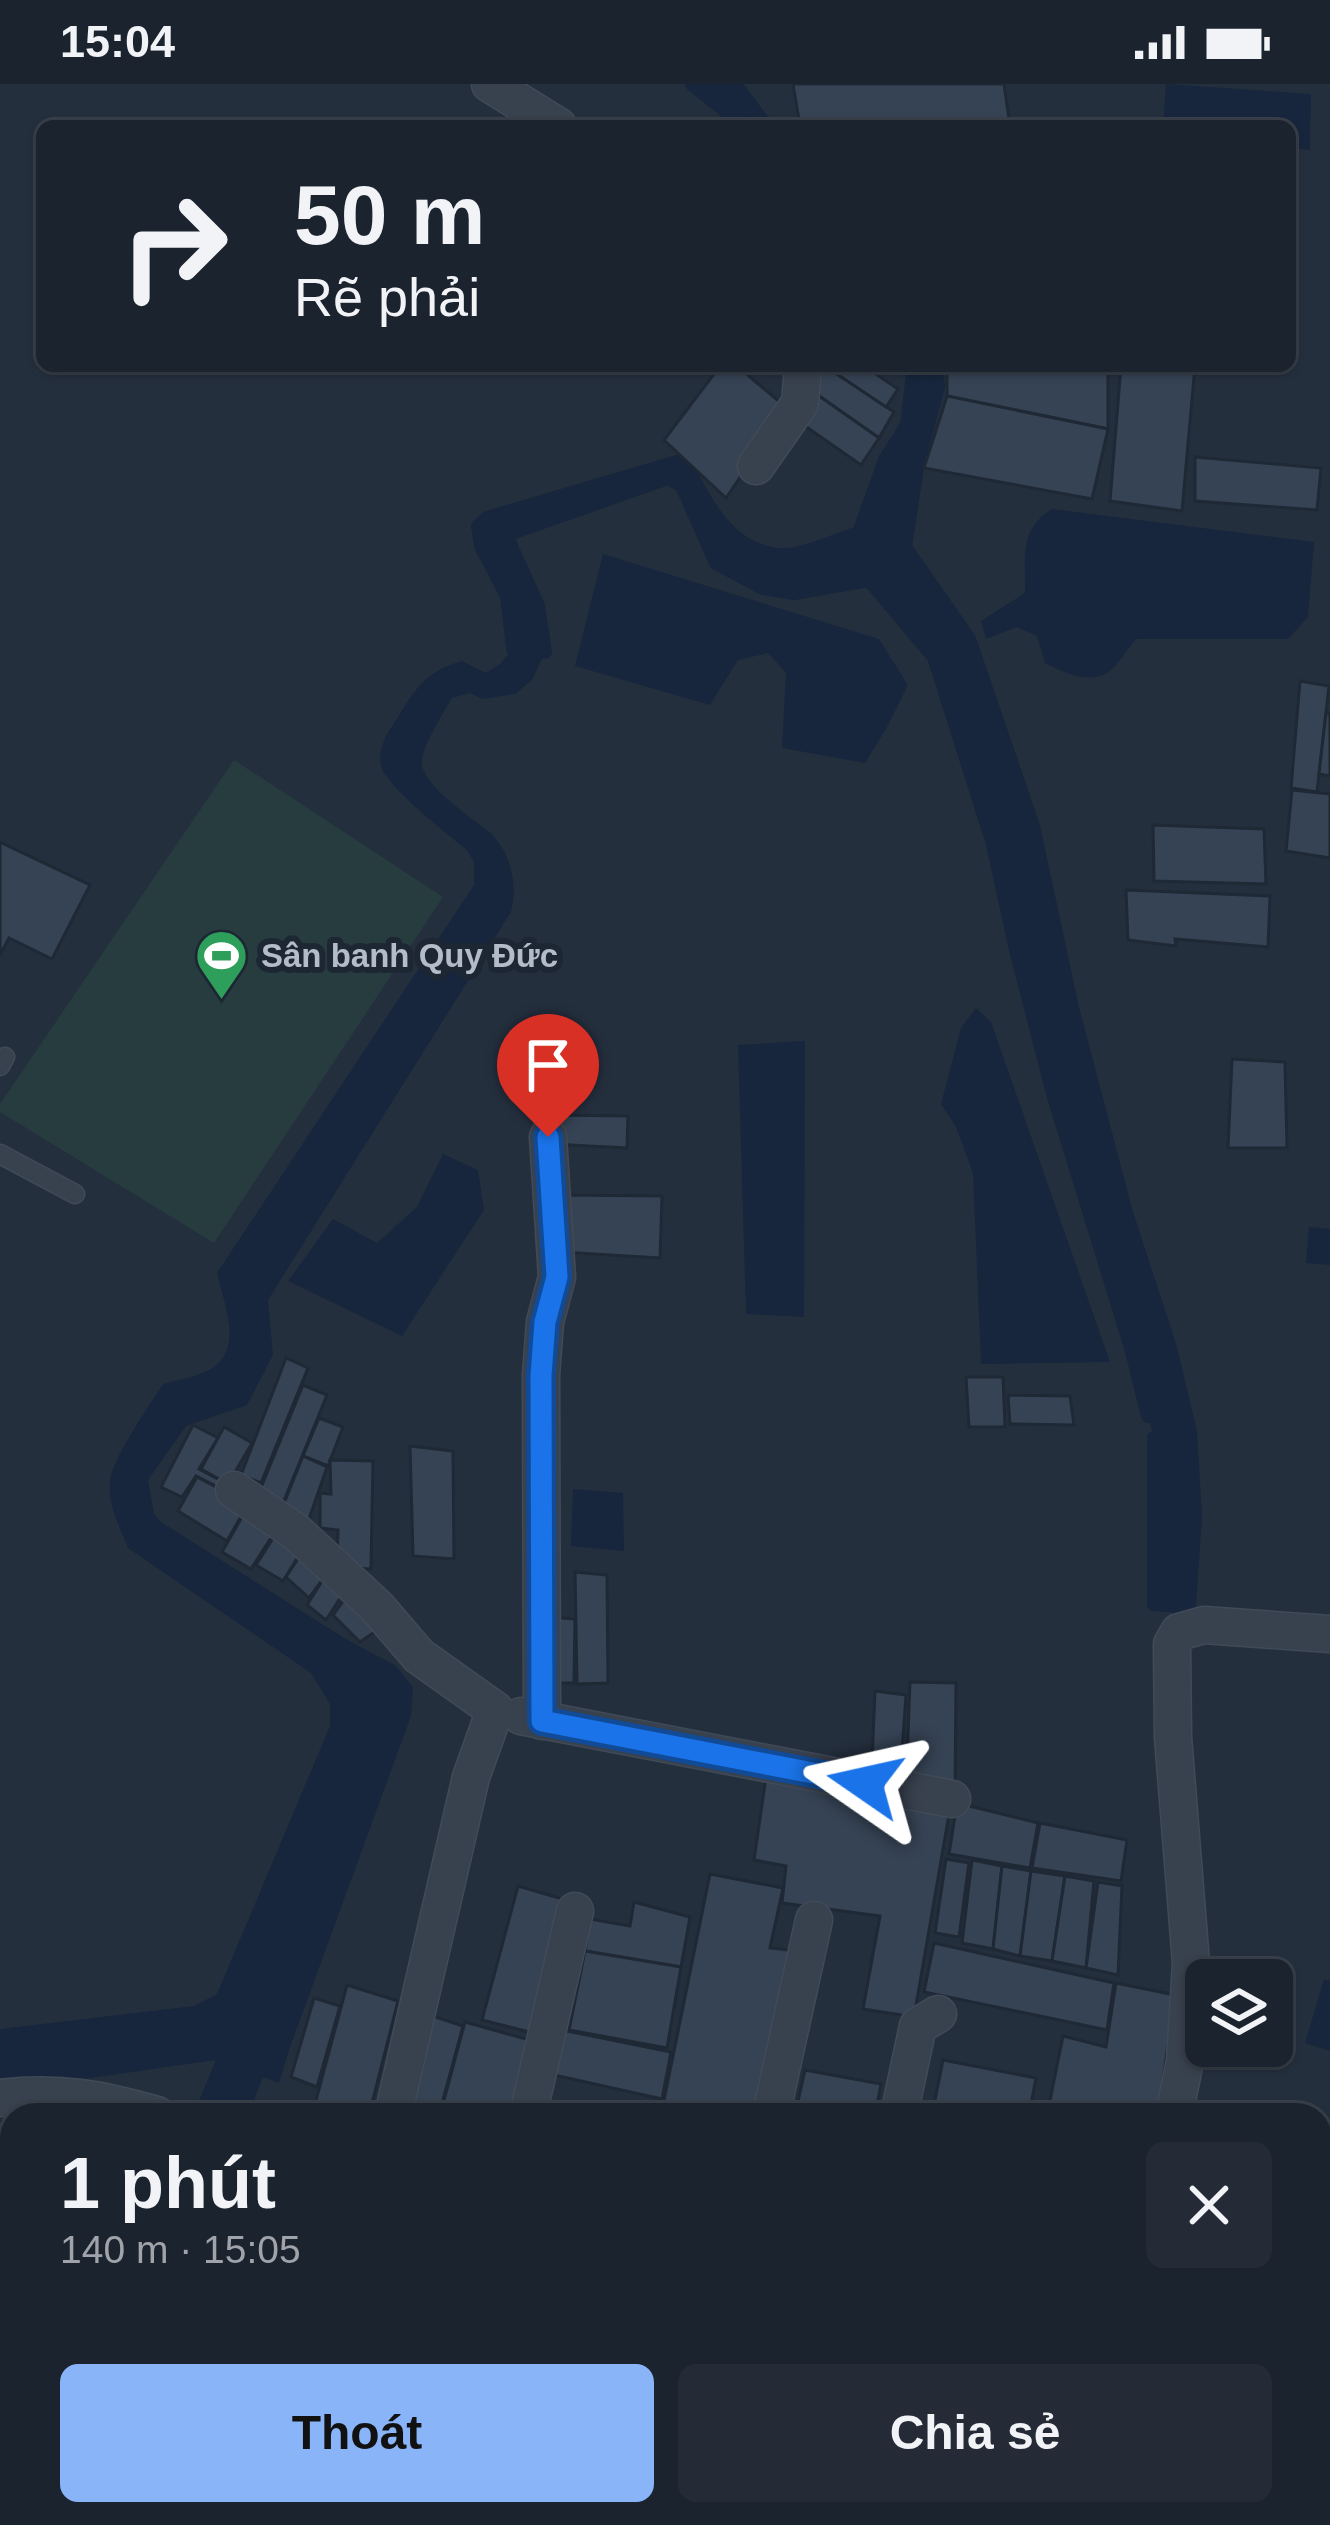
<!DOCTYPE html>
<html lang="vi">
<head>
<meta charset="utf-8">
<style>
	:root { --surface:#1b232e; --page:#242b36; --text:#f1f3f6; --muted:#a0a4aa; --line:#39404a; --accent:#8ab4f8 }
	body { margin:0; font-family:Helvetica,sans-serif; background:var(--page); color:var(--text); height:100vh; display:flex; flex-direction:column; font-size:45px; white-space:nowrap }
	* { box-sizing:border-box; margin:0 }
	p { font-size:39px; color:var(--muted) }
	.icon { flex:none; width:66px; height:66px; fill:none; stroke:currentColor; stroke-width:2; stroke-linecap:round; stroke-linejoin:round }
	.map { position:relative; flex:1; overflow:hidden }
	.side { position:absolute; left:0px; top:2019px; width:1332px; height:423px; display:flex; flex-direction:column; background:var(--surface); border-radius:36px 36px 0 0; box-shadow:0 3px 9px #0004,0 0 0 3px var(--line) }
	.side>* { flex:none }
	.hud { position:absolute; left:36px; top:36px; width:1260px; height:252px; border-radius:18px; box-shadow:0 3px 9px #0004,0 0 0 3px var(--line); background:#1b232e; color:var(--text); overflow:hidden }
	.buttons { position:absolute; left:1185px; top:1875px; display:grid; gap:24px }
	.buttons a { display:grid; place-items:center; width:108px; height:108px; border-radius:18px; background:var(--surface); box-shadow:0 3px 9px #0004,0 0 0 3px var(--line); font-size:60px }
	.pin { position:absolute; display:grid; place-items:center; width:102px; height:102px; color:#fff; margin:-123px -51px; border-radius:50% 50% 50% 0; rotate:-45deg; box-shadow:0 0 12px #0007 }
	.pin .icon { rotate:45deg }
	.me { position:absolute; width:132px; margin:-66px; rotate:281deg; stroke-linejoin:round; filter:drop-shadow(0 0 9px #0008) }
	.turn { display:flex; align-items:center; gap:42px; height:252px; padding:0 60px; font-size:54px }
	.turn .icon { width:156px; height:156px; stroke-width:2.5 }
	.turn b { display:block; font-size:84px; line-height:102px }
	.round { display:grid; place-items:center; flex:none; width:126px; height:126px; border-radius:18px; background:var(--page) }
	.summary { display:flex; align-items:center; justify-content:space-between; height:204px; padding:0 60px }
	h1 { font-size:72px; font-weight:800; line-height:90px }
	.primary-button { display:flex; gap:24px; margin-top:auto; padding:24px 60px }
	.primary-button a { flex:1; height:138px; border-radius:18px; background:var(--accent); color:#111; font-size:48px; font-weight:800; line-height:138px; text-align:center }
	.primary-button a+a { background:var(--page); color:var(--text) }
	.status { display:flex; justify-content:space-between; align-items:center; height:84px; padding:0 60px; background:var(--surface); direction:ltr }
	.status svg { height:33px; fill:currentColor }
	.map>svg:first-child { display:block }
</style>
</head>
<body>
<div class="status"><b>15:04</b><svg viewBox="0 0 49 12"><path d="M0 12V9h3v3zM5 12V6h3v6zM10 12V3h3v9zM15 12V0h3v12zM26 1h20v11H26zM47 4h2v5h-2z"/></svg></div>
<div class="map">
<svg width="1330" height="2441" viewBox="0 0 1330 2441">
	<rect width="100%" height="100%" fill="#242f3e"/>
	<path fill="#263c3f" d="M234,676L443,813L214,1159L0,1028V1020Z"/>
	<g fill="#17263c">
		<path d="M692,0H735L766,42H736L723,25Z"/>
		<path d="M1166,0L1311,10L1310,66L1290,64V42H1163Z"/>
		<path d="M914,282H936L938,303L918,377L905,463L969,555L1033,742L1072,924L1126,1129L1170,1264L1190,1348L1195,1432L1189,1523L1154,1520L1155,1359L1132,1267L1054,1013L1016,866L993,760L934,573L869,497L794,509L763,504L716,479L682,402L669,394L507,450L538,522L545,568L532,596L515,610L482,615L470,609L452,614C442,632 426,655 422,675C417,699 474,735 492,750C511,772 518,800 511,828L268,1216L273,1271L247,1321L186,1342L148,1396L154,1430L161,1438L344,1554L396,1582L413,1603L411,1632L289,1966L279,1999L263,1993L248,2031H193L216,1976L0,2007V1945L194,1922L217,1910L330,1642V1620L311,1589L128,1464C120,1444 107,1419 110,1397C113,1373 149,1322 163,1300C177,1296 196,1293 209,1286C245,1267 224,1220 217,1189L474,801V779L467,766C449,751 384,701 381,681C377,661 390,646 400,630C417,601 430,586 462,577L486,589L500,580L513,564L507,512L481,462L478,442L487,434L677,378L685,380C708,422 729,471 785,471C805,471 839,455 859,449L885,376L907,341Z"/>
		<path d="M1052,425L1314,458L1308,533L1288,555H1137C1127,564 1121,577 1111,586C1092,602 1064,589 1045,579L1037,552L1017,543L986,555L981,537L1025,509C1026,474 1018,446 1052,425Z"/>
		<path d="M603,470L879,555L908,601L887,643L865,679L782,664L786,589L768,569L738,576L710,621L575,582Z"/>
		<path d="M976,924L991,938L1110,1278L981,1280L973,1089L956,1043L941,1020L961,944Z"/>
		<path d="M805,957L804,1233L746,1230L738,961Z"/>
		<path d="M443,1070L478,1086L484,1126L402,1252L288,1197L333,1135L377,1159L417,1123Z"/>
		<path d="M1309,1143L1330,1145V1181L1306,1179Z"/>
		<path d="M573,1405L623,1409L624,1467L571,1462Z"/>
		<path d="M1324,1895L1330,1897V1967L1305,1959Z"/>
		<path d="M12,2291V2430H23L20,2441H0V2319Z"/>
	</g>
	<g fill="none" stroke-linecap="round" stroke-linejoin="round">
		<g stroke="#17263c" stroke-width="14">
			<path d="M692,0L723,25L736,42"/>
			<path d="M735,0L766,42"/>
			<path d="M914,282L907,341L885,376L859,449C839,455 805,471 786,471C730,471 708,422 685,380L677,378L487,434L478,442L481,462L507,512L513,564L545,568L538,522L506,451L668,394L682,402L716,479L763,504L794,509L869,496L934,573L993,760L1016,866L1054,1013L1132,1267L1148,1332"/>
			<path d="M936,282L938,303L918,377L905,463L969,555L1033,742L1072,924L1126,1129L1170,1264L1190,1348L1195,1432L1189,1523L1154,1520V1354"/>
		</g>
	</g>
	<g fill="#364354" stroke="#1f2835" stroke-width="3">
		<path d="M793,0H1004L1010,42H800Z"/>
		<path d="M720,282H737L787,324L726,414L664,356Z"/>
		<path d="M825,282L894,328L879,354L812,307Z"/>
		<path d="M825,282H864L898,305L886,323Z"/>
		<path d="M947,282H1108V345L947,312Z"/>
		<path d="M1121,282H1195L1182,427L1110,417Z"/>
		<path d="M812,307L879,354L861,381L795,335Z"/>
		<path d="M947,312L1108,345L1092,415L924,384Z"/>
		<path d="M1195,373L1321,384L1317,426L1195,417Z"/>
		<path d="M1300,597L1329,602L1317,708L1291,704Z"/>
		<path d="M1326,629L1330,630V692L1319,690Z"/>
		<path d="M1292,706L1330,710V774L1286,767Z"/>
		<path d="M1153,741L1264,745L1266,800L1154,797Z"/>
		<path d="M0,758L90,801L52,875L9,854L0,871Z"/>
		<path d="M1126,806L1270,812L1268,863L1175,855L1176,862L1128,856Z"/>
		<path d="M1232,975L1285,978L1287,1064H1228Z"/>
		<path d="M552,1031L628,1032L627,1064L552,1060Z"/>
		<path d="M561,1111L662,1112L660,1174L561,1168Z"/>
		<path d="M286,1274L308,1284L261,1399L241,1391Z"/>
		<path d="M966,1293H1003L1005,1343H969Z"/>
		<path d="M303,1301L327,1311L283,1419L258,1411Z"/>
		<path d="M1008,1311L1070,1312L1074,1341L1010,1340Z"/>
		<path d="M319,1334L343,1343L328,1382L303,1372Z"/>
		<path d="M193,1341L218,1354L199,1385L225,1399L222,1405L196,1392L182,1413L161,1403Z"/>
		<path d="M224,1343L252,1359L228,1400L201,1385Z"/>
		<path d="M410,1362L453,1367L454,1475L413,1472Z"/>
		<path d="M303,1372L327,1383L309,1435L283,1422Z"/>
		<path d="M330,1376L373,1377L371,1485L337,1483L338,1446L320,1444V1409L331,1410Z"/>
		<path d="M197,1393L248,1420L227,1457L178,1427Z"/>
		<path d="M250,1419L280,1440L251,1485L222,1468Z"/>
		<path d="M282,1440L306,1460L283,1497L256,1481Z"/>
		<path d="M307,1461L331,1484L309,1514L286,1493Z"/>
		<path d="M329,1486L348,1502L326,1536L307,1521Z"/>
		<path d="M575,1488L607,1491L608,1599L577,1600Z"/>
		<path d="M351,1506L382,1543L360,1558L333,1531Z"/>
		<path d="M548,1533L575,1535L574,1599H547Z"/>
		<path d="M910,1598L956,1599L955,1711L906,1703Z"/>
		<path d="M875,1607L906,1611L901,1681L872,1677Z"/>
		<path d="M767,1686L951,1719L914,1933L863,1925L880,1832L782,1819L786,1782L754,1776Z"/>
		<path d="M957,1719L1038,1739L1030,1784L949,1770Z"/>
		<path d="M1040,1739L1127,1756L1121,1797L1032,1784Z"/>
		<path d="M946,1775L969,1779L959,1853L935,1849Z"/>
		<path d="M972,1776L1002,1782L993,1865L962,1859Z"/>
		<path d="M1002,1782L1031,1787L1020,1872L993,1865Z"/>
		<path d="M1031,1787L1065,1792L1052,1877L1020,1872Z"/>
		<path d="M710,1790L783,1804L770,1864L798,1867L766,2028L721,2021L719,2031H661Z"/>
		<path d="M1065,1792L1094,1797L1086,1884L1052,1877Z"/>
		<path d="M1098,1798L1122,1802L1118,1891L1086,1884Z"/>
		<path d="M518,1802L566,1816L533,1949L482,1936Z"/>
		<path d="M634,1818L690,1833L681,1883L585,1867L590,1835L630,1842Z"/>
		<path d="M934,1859L1114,1899L1107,1946L924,1908Z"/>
		<path d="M585,1867L681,1883L667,1964L569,1946Z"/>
		<path d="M1116,1899L1175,1911L1158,2031H1047L1063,1952L1106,1963Z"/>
		<path d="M347,1901L398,1917L369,2031H312Z"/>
		<path d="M314,1914L340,1922L317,2003L291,1993Z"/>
		<path d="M433,1932L463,1942L439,2031H407Z"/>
		<path d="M465,1938L533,1957L516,2031H440Z"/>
		<path d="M562,1946L671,1968L662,2015L554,1991Z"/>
		<path d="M943,1976L1036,1994L1029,2031H932Z"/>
		<path d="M805,1986L881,2000L875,2031H795Z"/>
		<path d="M1330,2336V2426L1320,2422V2392Z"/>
	</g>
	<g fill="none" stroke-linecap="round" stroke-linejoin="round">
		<defs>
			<g id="lane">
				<path d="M0,982L5,973"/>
				<path d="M0,1070L75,1110"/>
			</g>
			<g id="street">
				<path d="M490,0L558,42"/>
				<path d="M756,382L800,319L803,282"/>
				<path d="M234,1406L296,1448L377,1523L419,1572L495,1626L471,1693L393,2031"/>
				<path d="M521,1632L952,1715"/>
				<path d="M542,1637L541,1291L545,1238L557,1193L548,1053"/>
				<path d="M0,2014C60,2007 100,2015 157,2031"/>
				<path d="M528,2031L575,1827"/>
				<path d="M771,2031L814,1836"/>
				<path d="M899,2031L918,1942L938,1930"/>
				<path d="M1174,2031L1185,1977L1191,1879L1173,1653L1172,1560L1179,1548L1204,1541L1330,1550"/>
				<path d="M1320,2243L1330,2246"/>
				<path d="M208,2441L212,2430"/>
				<path d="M944,2441L946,2430"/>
			</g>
		</defs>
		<use href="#lane" stroke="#414a57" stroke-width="21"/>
		<use href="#street" stroke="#414a57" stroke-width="39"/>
		<use href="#lane" stroke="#38414e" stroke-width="18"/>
		<use href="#street" stroke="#38414e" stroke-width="36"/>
	</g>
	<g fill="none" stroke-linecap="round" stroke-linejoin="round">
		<defs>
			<path id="route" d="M548,1053L557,1193L545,1238L541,1291L542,1637L865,1699"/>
		</defs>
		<use href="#route" stroke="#114b97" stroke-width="30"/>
		<use href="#route" stroke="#1a73e8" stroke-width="21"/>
	</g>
	<defs>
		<symbol id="stadium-pin" viewBox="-11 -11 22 30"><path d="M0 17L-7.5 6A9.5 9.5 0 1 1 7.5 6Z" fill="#2e9e5b" stroke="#1d2633"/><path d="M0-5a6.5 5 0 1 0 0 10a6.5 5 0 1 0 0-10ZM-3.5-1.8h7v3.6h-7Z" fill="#fff"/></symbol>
	</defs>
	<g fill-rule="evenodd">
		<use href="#stadium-pin" x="192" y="842" width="59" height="81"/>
	</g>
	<g text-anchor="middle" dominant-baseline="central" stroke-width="12" stroke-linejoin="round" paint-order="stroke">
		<g font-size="33" font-weight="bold" fill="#b4bcc9" stroke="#1d2633" text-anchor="start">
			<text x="261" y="871">Sân banh Quy Đức</text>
		</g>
	</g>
</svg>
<div class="buttons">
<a><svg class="icon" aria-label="layers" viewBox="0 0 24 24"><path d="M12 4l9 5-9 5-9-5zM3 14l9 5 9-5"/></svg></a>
</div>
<div class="pin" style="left:548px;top:1053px;background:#d93025"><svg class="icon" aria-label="arrive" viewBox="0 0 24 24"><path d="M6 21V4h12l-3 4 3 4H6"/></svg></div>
<svg class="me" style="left:865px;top:1699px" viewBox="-20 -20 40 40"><path d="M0-17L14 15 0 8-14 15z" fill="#1a73e8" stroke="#fff" stroke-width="4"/></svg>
<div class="hud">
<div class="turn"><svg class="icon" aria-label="right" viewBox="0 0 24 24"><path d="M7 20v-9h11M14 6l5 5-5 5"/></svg><div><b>50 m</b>Rẽ phải</div></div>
</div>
<section class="side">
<div class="summary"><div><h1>1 phút</h1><p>140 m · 15:05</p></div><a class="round"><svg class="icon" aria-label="close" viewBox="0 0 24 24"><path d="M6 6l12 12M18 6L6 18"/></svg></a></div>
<div class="primary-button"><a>Thoát</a><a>Chia sẻ</a></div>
</section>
</div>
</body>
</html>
